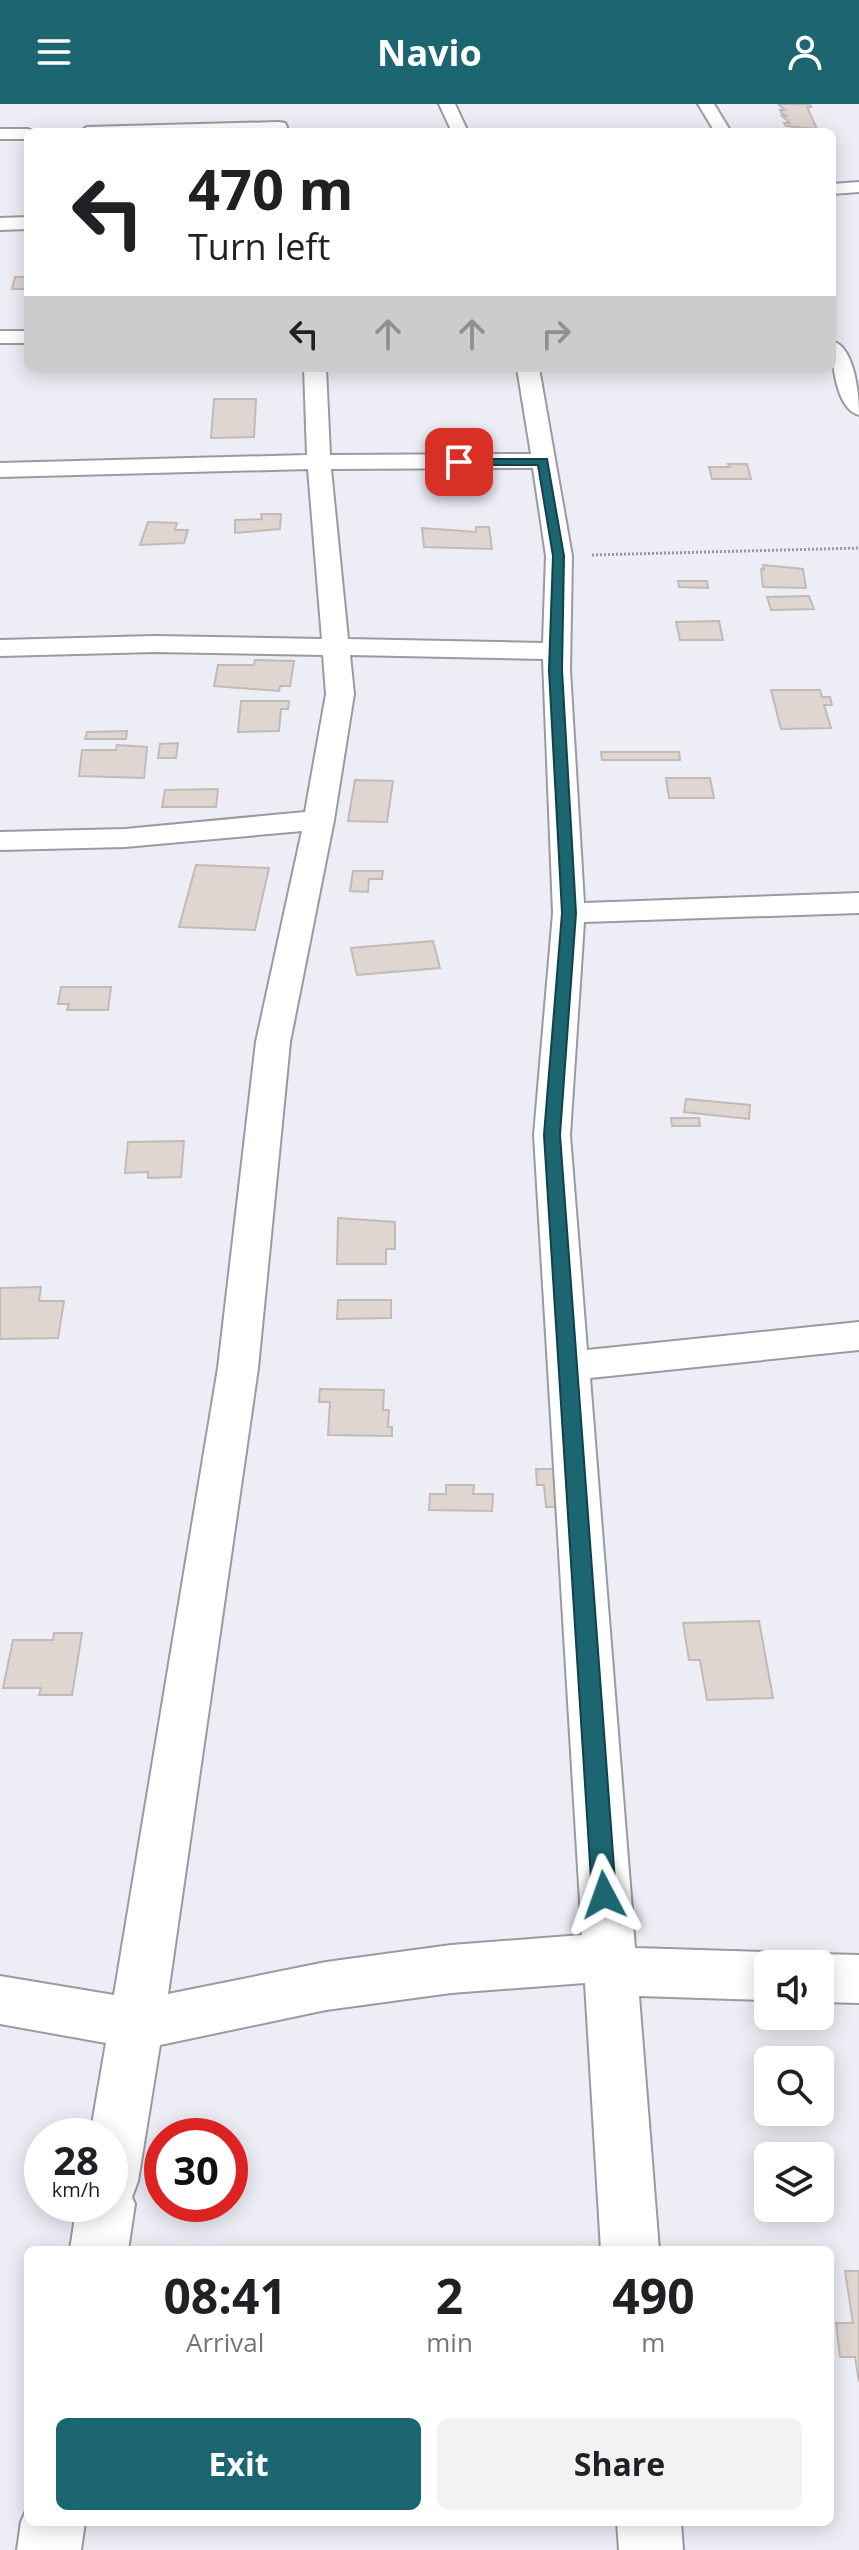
<!DOCTYPE html>
<html lang="en">
<head>
<meta charset="utf-8">
<style>
	:root { --surface:#fff; --page:#f2f2f2; --text:#202124; --muted:#757577; --accent:#1b6671 }
	body { margin:0; font-family:"Open Sans",sans-serif; background:var(--page); color:var(--text); height:100vh; display:flex; flex-direction:column; font-size:30px; white-space:nowrap }
	* { box-sizing:border-box; margin:0 }
	p { font-size:26px; color:var(--muted) }
	.icon { flex:none; width:44px; height:44px; fill:none; stroke:currentColor; stroke-width:2; stroke-linecap:round; stroke-linejoin:round }
	.map { position:relative; flex:1; overflow:hidden }
	.drawer { position:absolute; left:24px; top:2142px; width:810px; height:280px; display:flex; flex-direction:column; background:var(--surface); border-radius:12px; box-shadow:0 4px 20px #0003 }
	.drawer>* { flex:none }
	.guide { position:absolute; left:24px; top:24px; width:812px; height:244px; border-radius:12px; box-shadow:0 4px 20px #0003; background:#fff; color:var(--text); overflow:hidden }
	.tools { position:absolute; left:754px; top:1846px; display:grid; gap:16px }
	.tools a { display:grid; place-items:center; width:80px; height:80px; border-radius:12px; background:var(--surface); box-shadow:0 4px 20px #0003; font-size:40px }
	.speed { position:absolute; left:24px; top:2014px; display:flex; gap:16px; font-size:40px; font-weight:700; text-align:center }
	.speed>* { display:grid; place-content:center; width:104px; height:104px; border-radius:50%; background:var(--surface); box-shadow:0 4px 20px #0003; line-height:1 }
	.speed small { font-size:20px; font-weight:400 }
	.speed .limit { border:12px solid #d22; background:#fff; color:#111 }
	.pin { position:absolute; display:grid; place-items:center; width:68px; height:68px; color:#fff; margin:-34px; border-radius:16px; box-shadow:0 4px 12px #0006 }
	.me { position:absolute; width:88px; margin:-44px; rotate:356deg; stroke-linejoin:round; filter:drop-shadow(0 0 6px #0008) }
	.turn { display:flex; align-items:center; gap:28px; height:168px; padding:0 32px; font-size:36px }
	.turn .icon { width:104px; height:104px; stroke-width:2.5 }
	.turn b { display:block; font-size:56px; line-height:68px }
	.lanes { display:flex; align-items:center; height:76px; padding:0 32px; background:#0003; justify-content:center; gap:40px; direction:ltr }
	.lanes .off { opacity:.35 }
	.eta { display:flex; justify-content:space-evenly; align-items:center; height:136px; text-align:center }
	.eta b { font-size:48px; font-weight:700; line-height:56px }
	.button { display:flex; gap:16px; margin-top:auto; padding:16px 32px }
	.button a { flex:1; height:92px; border-radius:12px; background:var(--accent); color:#fff; font-size:32px; font-weight:700; line-height:92px; text-align:center }
	.button a+a { background:var(--page); color:var(--text) }
	header { display:flex; justify-content:space-between; align-items:center; height:104px; padding:0 32px; background:var(--accent); color:#fff; font-size:36px; font-weight:700 }
	.map>svg:first-child { display:block }
</style>
</head>
<body>
<header><svg class="icon" aria-label="menu" viewBox="0 0 24 24"><path d="M4 6h16M4 12h16M4 18h16"/></svg>Navio<svg class="icon" aria-label="person" viewBox="0 0 24 24"><circle cx="12" cy="8" r="4"/><path d="M4 21q1-7 8-7t8 7"/></svg></header>
<div class="map">
<svg width="859" height="2446" viewBox="0 0 859 2446">
	<rect width="100%" height="100%" fill="#ecedf5"/>
	<g fill="#dfd6d2" stroke="#c2bab6" stroke-width="2">
		<path d="M778,0H810L811,3H807L817,25L786,22L784,19H790L782,12H788L782,10L780,6H785Z"/>
		<path d="M15,173H28V185H12Z"/>
		<path d="M214,295H256L254,333L211,334Z"/>
		<path d="M728,360H747L751,375H712L709,363H730Z"/>
		<path d="M261,410H281L280,425L235,429V416L262,415Z"/>
		<path d="M148,418L177,419L175,426H188L184,439L140,441Z"/>
		<path d="M476,423H489L492,445L424,443L422,424L476,428Z"/>
		<path d="M763,461L803,465L806,484L763,483L761,465L764,466Z"/>
		<path d="M678,477H707L708,484L679,483Z"/>
		<path d="M809,492L814,505L771,506L767,493Z"/>
		<path d="M719,517L723,536H680L676,518Z"/>
		<path d="M255,556L294,557L290,582H280L279,587L214,582L218,561H254Z"/>
		<path d="M771,586H820L822,593H830L832,601H824L831,624L781,625Z"/>
		<path d="M241,597H289L288,605H281L279,627L238,628Z"/>
		<path d="M127,627L126,635H85L87,628Z"/>
		<path d="M178,639L176,654H158L160,640Z"/>
		<path d="M117,641L147,643L144,674L79,672L82,646H116Z"/>
		<path d="M601,648H679L680,656H602Z"/>
		<path d="M666,674H710L714,694H669Z"/>
		<path d="M355,676L393,677L387,718L348,717Z"/>
		<path d="M218,685L216,703H162L165,686Z"/>
		<path d="M196,761L269,764L255,826L179,823Z"/>
		<path d="M353,767H383L382,775H369L368,788L350,787Z"/>
		<path d="M433,837L440,864L357,871L351,844Z"/>
		<path d="M61,883H111L108,906H67L69,900H58Z"/>
		<path d="M686,995L750,1001L749,1015L684,1008Z"/>
		<path d="M671,1014H699L700,1022H672Z"/>
		<path d="M184,1037L181,1073L148,1074V1068L125,1069L128,1038Z"/>
		<path d="M338,1114L395,1118V1145H386V1160H337Z"/>
		<path d="M41,1183L39,1197H64L58,1234L0,1235V1184Z"/>
		<path d="M338,1196H391V1214L337,1215Z"/>
		<path d="M320,1285L384,1286L383,1306H389L388,1323H392V1332L328,1331L330,1298H319Z"/>
		<path d="M536,1365H567L570,1403H546L544,1381H537Z"/>
		<path d="M446,1381H474L473,1390H493L492,1407L429,1406L430,1390H446Z"/>
		<path d="M759,1517L773,1594L707,1596L700,1556H689L683,1519Z"/>
		<path d="M54,1529H82L72,1591H39L41,1584H3L13,1536H53Z"/>
		<path d="M845,2167H859V2278L855,2253H840L836,2219H853Z"/>
	</g>
	<g fill="none" stroke-linecap="round" stroke-linejoin="round">
		<defs>
			<g id="minor">
				<path d="M439,0H455L468,28H452Z"/>
				<path d="M698,0H714L731,28H715Z"/>
				<path d="M279,18L285,19L287,23L285,27L79,28L87,23Z"/>
				<path d="M0,25H28L35,28H28V35H0Z"/>
				<path d="M859,78V88L832,90V80Z"/>
				<path d="M28,113V125L0,126V114Z"/>
				<rect x="0" y="227" width="28" height="12"/>
				<path d="M832,237C855,243 859,291 859,311C835,305 832,256 832,237Z"/>
				<path d="M304,264H326L330,351L531,350L517,264H539L572,452L570,566L584,799L859,789V809L584,818L570,1031L587,1246L859,1218V1246L590,1274L635,1844L768,1848L787,1855L789,1860H768V1896L639,1892L659,2146H601L585,1879L451,1889L326,1906L160,1941L138,2077L132,2093L135,2100L128,2146H70L77,2100H110V2032H90L106,1939L0,1920V1872L114,1891L218,1264L256,938L302,727L125,743L0,746V728L125,725L305,708L326,590L323,551L155,548L0,552V536L155,532L322,535L308,365L0,373V359L307,351ZM533,364L546,452L543,539L348,535L331,365ZM350,551L543,555L553,809L534,1031L582,1831L451,1841L326,1858L168,1890L258,1264L290,938L334,716L354,590Z"/>
				<path d="M820,1850L859,1851V1899L820,1898V1860H800Z"/>
				<path d="M28,2402V2418H85L81,2446H17L21,2418Z"/>
				<path d="M617,2418H681L683,2446H619Z"/>
			</g>
		</defs>
		<use href="#minor" stroke="#999ba2" stroke-width="4"/>
		<path stroke="#96979d" stroke-width="3" stroke-dasharray="2 2" stroke-linecap="butt" d="M592,451L859,444"/>
		<use href="#minor" fill="#fff" fill-rule="evenodd"/>
	</g>
	<path fill="#1b6671" stroke="#124249" stroke-width="2" d="M547,355L564,452L562,566L576,809L560,1031L616,1791L612,1798L604,1801L596,1798L592,1791L544,1031L562,809L549,566L553,452L538,361H459L454,358L459,355Z"/>
</svg>
<div class="tools">
<a><svg class="icon" aria-label="sound" viewBox="0 0 24 24"><path d="M4 9h4l5-4v14l-5-4H4zM17 9q2 3 0 6"/></svg></a>
<a><svg class="icon" aria-label="search" viewBox="0 0 24 24"><circle cx="10" cy="10" r="6"/><path d="M15 15l6 6"/></svg></a>
<a><svg class="icon" aria-label="layers" viewBox="0 0 24 24"><path d="M12 4l9 5-9 5-9-5zM3 14l9 5 9-5"/></svg></a>
</div>
<div class="speed"><div>28<small>km/h</small></div><div class="limit">30</div></div>
<div class="pin" style="left:459px;top:358px;background:#d93025"><svg class="icon" aria-label="arrive" viewBox="0 0 24 24"><path d="M6 21V4h12l-3 4 3 4H6"/></svg></div>
<svg class="me" style="left:604px;top:1791px" viewBox="-20 -20 40 40"><path d="M0-17L14 15 0 8-14 15z" fill="#1b6671" stroke="#fff" stroke-width="4"/></svg>
<div class="guide">
<div class="turn"><svg class="icon" aria-label="left" viewBox="0 0 24 24"><path d="M17 20v-9H6M10 6l-5 5 5 5"/></svg><div><b>470 m</b>Turn left</div></div>
<div class="lanes"><svg class="icon" aria-label="left" viewBox="0 0 24 24"><path d="M17 20v-9H6M10 6l-5 5 5 5"/></svg><svg class="icon off" aria-label="ahead" viewBox="0 0 24 24"><path d="M12 20V5M6 11l6-6 6 6"/></svg><svg class="icon off" aria-label="ahead" viewBox="0 0 24 24"><path d="M12 20V5M6 11l6-6 6 6"/></svg><svg class="icon off" aria-label="right" viewBox="0 0 24 24"><path d="M7 20v-9h11M14 6l5 5-5 5"/></svg></div>
</div>
<section class="drawer">
<div class="eta">
<div><b>08:41</b><p>Arrival</p></div>
<div><b>2</b><p>min</p></div>
<div><b>490</b><p>m</p></div>
</div>
<div class="button"><a>Exit</a><a>Share</a></div>
</section>
</div>
</body>
</html>
